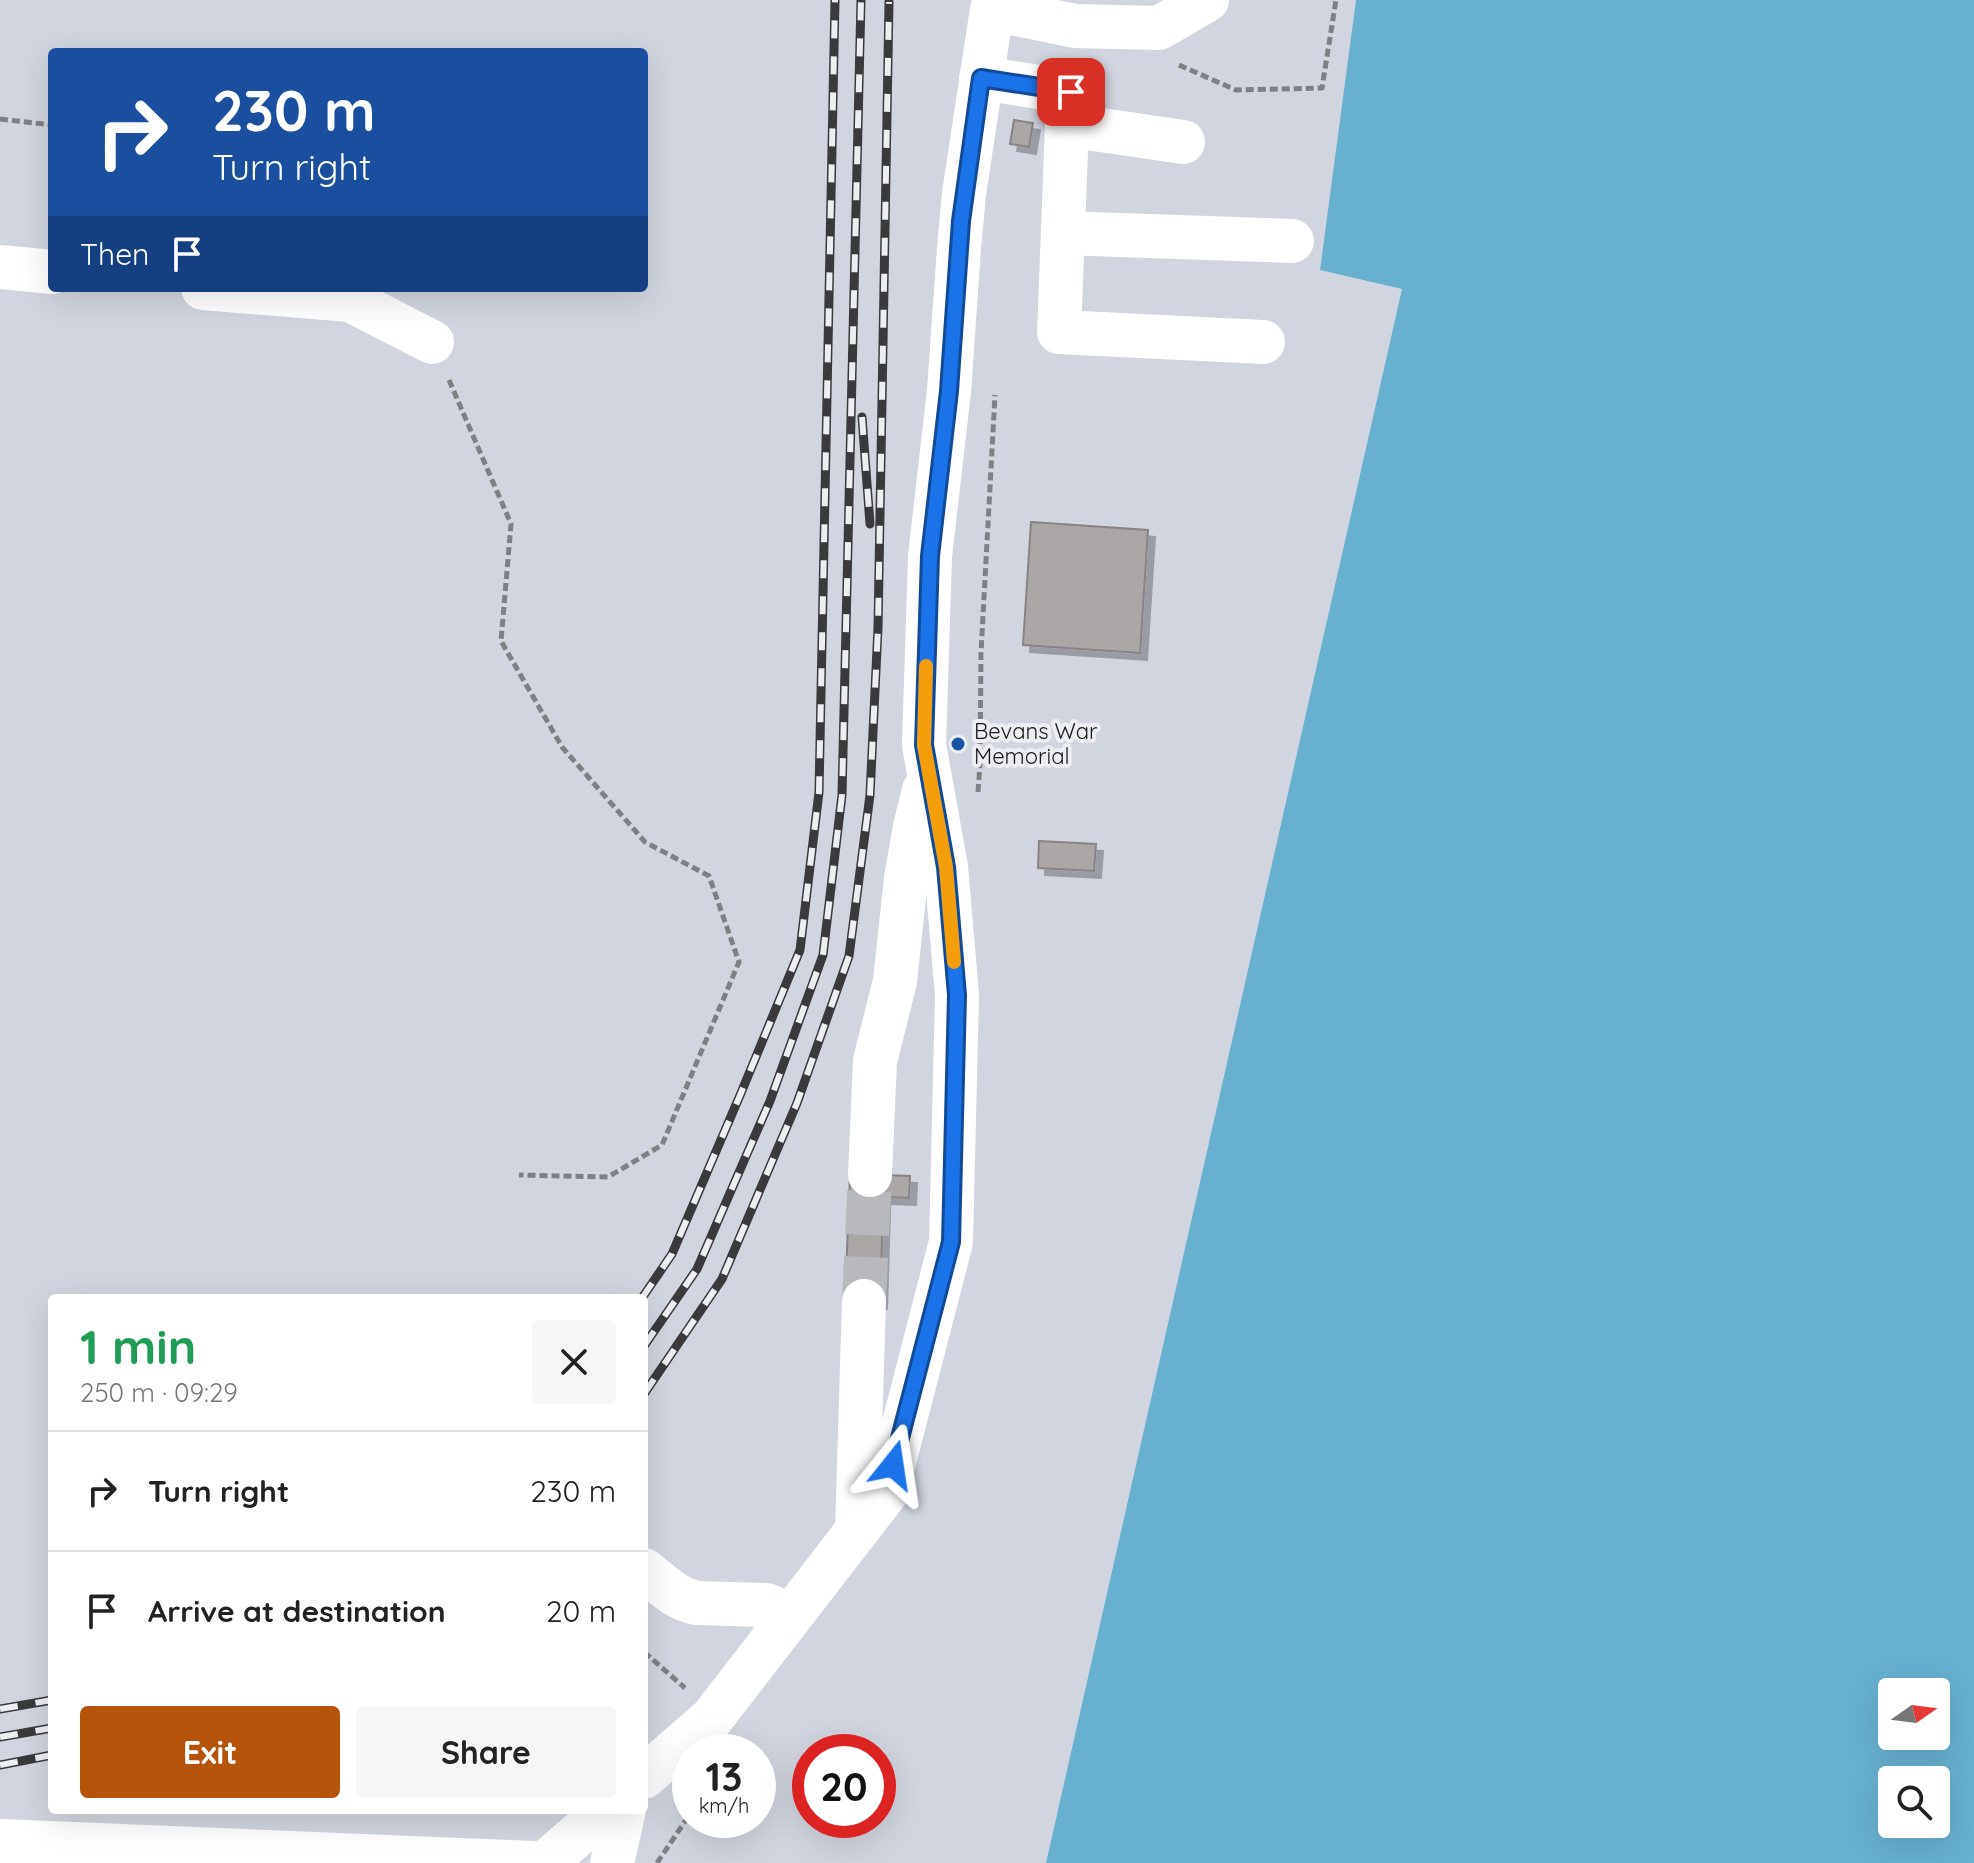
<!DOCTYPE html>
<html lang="en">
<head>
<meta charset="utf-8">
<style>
	:root { --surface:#fff; --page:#f6f6f6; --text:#222; --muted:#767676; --line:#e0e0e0; --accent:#b45309 }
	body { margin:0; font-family:Quicksand,sans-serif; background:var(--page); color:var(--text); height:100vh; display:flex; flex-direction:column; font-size:30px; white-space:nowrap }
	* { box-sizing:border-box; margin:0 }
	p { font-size:26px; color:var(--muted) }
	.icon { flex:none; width:44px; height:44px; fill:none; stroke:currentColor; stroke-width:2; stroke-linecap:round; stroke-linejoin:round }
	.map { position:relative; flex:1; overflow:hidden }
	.details { position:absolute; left:48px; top:1294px; width:600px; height:520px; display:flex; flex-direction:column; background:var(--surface); border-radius:8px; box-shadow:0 8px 32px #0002 }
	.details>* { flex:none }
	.banner { position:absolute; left:48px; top:48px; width:600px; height:244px; border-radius:8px; box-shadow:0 8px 32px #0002; background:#1a4fa0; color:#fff; overflow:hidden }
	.needle { width:52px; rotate:76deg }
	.tools { position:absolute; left:1878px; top:1678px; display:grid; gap:16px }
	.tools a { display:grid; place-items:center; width:72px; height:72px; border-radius:8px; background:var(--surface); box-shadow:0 8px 32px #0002; font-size:40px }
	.speed { position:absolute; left:672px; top:1734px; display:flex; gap:16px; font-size:40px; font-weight:700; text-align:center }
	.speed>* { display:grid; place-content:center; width:104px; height:104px; border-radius:50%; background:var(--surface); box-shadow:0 8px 32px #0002; line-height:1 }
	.speed small { font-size:20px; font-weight:400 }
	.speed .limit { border:12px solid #d22; background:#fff; color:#111 }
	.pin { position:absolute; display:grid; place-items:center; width:68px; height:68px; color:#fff; margin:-34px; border-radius:16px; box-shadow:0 4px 12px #0006 }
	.me { position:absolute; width:88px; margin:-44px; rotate:15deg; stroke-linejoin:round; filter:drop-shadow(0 0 6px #0008) }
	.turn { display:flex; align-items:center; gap:28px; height:168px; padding:0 32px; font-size:36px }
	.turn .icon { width:104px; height:104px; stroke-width:2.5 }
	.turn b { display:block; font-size:56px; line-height:68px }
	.then { display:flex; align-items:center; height:76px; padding:0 32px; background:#0003; gap:16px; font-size:30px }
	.round { display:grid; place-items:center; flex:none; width:84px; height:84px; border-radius:8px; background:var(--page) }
	.head { display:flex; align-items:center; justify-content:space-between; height:136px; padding:0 32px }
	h1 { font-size:48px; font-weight:700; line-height:60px; color:#1e9e55 }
	.button { display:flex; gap:16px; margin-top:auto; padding:16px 32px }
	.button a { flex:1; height:92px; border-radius:8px; background:var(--accent); color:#fff; font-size:32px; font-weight:700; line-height:92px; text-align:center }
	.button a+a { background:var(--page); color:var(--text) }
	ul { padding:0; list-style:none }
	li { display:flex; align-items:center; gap:24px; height:120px; padding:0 32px; border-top:2px solid var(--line) }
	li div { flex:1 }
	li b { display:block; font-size:30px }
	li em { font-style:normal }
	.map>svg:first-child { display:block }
</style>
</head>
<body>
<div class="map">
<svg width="1974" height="1863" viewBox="0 0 1974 1863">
	<defs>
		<filter id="shadow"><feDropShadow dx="7" dy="7" stdDeviation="0" flood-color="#0004"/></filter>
	</defs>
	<rect width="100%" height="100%" fill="#dfe1e5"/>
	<path fill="#d0d5df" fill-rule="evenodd" d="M0,0H1356L1320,270L1402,289L1046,1863H0ZM52,52H644V288H52ZM52,1298H644V1810H52ZM690,1752H758V1820H690ZM810,1752H878V1820H810Z"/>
	<path fill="#67b0d0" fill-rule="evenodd" d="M1356,0H1974V1863H1046L1402,289L1320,270ZM1892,1692H1936V1736H1892ZM1892,1780H1936V1824H1892Z"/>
	<g fill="#aba7a6" stroke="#898483" stroke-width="2" filter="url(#shadow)">
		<path d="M1014,120L1033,123L1029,147L1010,144Z"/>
		<path d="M1031,522L1148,530L1140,653L1023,645Z"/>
		<path d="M1039,841L1096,844L1094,871L1038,868Z"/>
		<path d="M850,1174L884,1175L880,1302L845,1301Z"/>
		<path d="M884,1175L910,1176L909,1198L884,1197Z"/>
	</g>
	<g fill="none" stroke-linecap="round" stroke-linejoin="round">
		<path stroke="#b8b9bd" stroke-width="44" stroke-dasharray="44 22" stroke-linecap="butt" d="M864,1301L870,1175"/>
		<g stroke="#7f8083" stroke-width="5" stroke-dasharray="8 4" stroke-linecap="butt">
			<path d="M1179,65L1236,90L1322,88L1336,0"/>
			<path d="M0,119L52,125"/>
			<path d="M449,380L511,524L501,641L562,747L645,842L709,876L739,962L662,1145L608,1177L519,1175"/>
			<path d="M978,792L980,764L981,653L995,395"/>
			<path d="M644,1652L685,1688"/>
			<path d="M657,1863L690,1814"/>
		</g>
		<g stroke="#fff" stroke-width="44">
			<path d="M981,78L1071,92L1067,125L1183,142"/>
			<path d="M1067,125L1059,332L1263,342"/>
			<path d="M1063,233L1292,241"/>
			<path d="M0,267L52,272"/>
			<path d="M203,288L350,300L432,342"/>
			<path d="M870,1175L875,1061L895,981L906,878L915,827L924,790"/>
			<path d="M857,1530L864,1301"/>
			<path d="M644,1570C661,1583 675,1599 697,1603L766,1605L791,1615"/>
			<path d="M644,1777L712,1718L886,1493L951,1242L957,995L946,867L924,745L930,556L949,391L959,248L964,194L992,9L1075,26L1159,28L1207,0"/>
			<path d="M0,1841L535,1863"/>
			<path d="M545,1863L606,1810"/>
			<path d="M612,1863L624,1810"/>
		</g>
		<defs>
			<g id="rail">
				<path d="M862,417L870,524"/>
				<path d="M642,1298L672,1254L741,1093L800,950L819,792L835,0"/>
				<path d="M644,1346L697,1269L770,1101L823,955L842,795L861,0"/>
				<path d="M644,1394L722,1279L797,1103L849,956L870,795L878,628L889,2"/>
				<path d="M0,1709L52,1700"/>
				<path d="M0,1737L52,1728"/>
				<path d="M0,1765L52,1755"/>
			</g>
		</defs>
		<use href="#rail" stroke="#3a3a3c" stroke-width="9"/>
		<use href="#rail" stroke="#eceef2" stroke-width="6" stroke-dasharray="18" stroke-linecap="butt"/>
	</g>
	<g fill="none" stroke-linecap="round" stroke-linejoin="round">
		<defs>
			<path id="route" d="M893,1465L951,1242L957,995L946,867L924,745L925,713L930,556L949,391L961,221L981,78L1071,92"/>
		</defs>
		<use href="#route" stroke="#114b97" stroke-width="20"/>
		<use href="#route" stroke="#1a73e8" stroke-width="14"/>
		<path stroke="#f59e0b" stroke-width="14" d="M926,666L924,745L946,867L954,962"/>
	</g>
	<circle fill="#1953a4" stroke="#eceef2" stroke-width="3" cx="958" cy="744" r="8"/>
	<g text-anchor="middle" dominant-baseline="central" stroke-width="8" stroke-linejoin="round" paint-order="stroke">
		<g font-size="22" fill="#1a1a1c" stroke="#eceef2" text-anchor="start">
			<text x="974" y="731">Bevans War<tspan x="974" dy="25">Memorial</tspan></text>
		</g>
	</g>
</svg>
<div class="tools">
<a><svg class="needle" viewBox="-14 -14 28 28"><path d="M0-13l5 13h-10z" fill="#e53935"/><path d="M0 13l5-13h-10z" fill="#767676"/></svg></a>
<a><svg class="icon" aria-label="search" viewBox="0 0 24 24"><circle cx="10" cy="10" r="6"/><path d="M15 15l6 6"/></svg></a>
</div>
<div class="speed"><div>13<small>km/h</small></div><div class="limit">20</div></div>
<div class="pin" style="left:1071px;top:92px;background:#d93025"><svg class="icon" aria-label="arrive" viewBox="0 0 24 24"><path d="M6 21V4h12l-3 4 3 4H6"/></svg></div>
<svg class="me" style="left:893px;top:1465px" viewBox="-20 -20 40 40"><path d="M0-17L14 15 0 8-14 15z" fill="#1a73e8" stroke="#fff" stroke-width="4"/></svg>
<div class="banner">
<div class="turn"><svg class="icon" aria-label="right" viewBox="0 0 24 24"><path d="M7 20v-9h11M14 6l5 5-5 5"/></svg><div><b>230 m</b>Turn right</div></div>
<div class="then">Then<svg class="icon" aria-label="arrive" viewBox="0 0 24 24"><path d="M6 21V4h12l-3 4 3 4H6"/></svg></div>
</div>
<section class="details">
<div class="head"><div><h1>1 min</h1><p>250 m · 09:29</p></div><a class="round"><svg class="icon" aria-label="close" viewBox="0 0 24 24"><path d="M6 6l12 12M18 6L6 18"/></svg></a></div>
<ul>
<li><svg class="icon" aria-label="right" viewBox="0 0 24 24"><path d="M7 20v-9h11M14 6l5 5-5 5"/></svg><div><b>Turn right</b></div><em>230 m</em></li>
<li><svg class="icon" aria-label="arrive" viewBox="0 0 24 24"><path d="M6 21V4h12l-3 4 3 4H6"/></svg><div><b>Arrive at destination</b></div><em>20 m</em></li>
</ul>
<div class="button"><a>Exit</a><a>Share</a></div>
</section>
</div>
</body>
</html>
